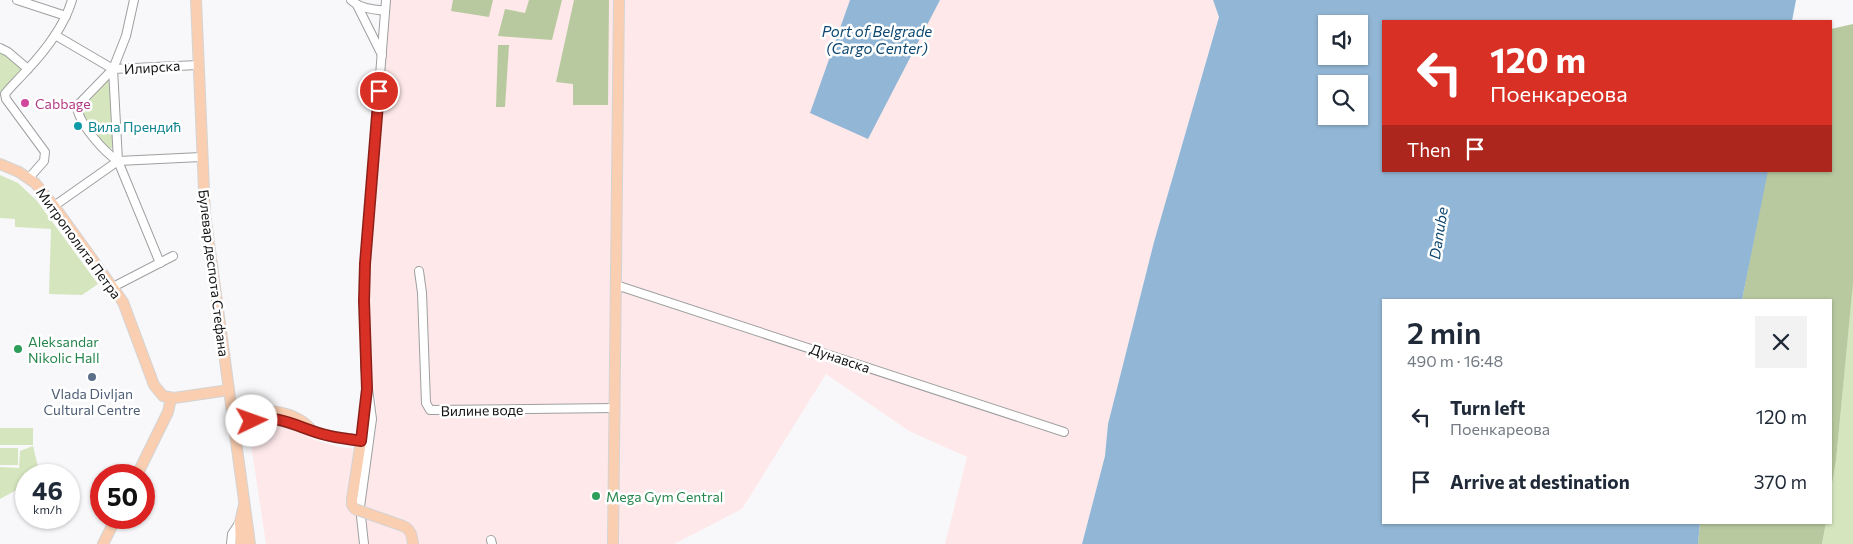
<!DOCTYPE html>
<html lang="en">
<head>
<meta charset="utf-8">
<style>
	:root { --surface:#fff; --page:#f2f2f3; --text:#1f2937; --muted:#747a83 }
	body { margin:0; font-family:Commissioner,sans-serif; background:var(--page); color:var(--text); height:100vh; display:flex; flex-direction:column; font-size:19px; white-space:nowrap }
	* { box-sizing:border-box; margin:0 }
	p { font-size:16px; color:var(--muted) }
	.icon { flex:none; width:28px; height:28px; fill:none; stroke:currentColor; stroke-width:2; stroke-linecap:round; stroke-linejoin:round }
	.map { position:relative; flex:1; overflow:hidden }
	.panel { position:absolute; left:1382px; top:299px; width:450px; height:225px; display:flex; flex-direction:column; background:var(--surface); border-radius:0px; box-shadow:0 1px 4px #0004 }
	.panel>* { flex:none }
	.guide { position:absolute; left:1382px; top:20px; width:450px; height:152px; border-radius:0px; box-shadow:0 1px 4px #0004; background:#d93025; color:#fff; overflow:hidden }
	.fabs { position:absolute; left:1318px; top:15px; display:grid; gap:10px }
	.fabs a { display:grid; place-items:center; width:50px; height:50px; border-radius:0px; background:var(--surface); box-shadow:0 1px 4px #0004; font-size:25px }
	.speed { position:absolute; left:15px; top:464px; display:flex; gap:10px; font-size:25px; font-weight:700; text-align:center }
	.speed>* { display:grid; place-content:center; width:65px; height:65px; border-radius:50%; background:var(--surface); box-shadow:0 1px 4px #0004; line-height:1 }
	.speed small { font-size:12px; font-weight:400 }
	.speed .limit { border:8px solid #d22; background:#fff; color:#111 }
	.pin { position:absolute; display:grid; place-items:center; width:42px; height:42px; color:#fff; margin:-21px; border:2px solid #fff; border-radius:50%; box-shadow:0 1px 5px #0007 }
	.me { position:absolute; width:55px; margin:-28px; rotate:87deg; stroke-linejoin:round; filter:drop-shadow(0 0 4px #0008) }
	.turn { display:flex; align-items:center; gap:18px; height:105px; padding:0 25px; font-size:22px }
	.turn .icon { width:65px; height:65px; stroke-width:2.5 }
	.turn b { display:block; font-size:35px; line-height:42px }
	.then { display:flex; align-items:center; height:48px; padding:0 25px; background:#0003; gap:10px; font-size:19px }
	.round { display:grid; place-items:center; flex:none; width:52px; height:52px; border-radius:0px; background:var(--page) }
	.summary { display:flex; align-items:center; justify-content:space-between; height:85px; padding:0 25px }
	h1 { font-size:30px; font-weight:600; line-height:38px }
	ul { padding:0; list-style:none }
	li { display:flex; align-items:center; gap:15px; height:65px; padding:0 25px }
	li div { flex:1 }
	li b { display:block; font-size:19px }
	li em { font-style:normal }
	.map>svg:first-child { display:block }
</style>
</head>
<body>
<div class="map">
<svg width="1853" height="544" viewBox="0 0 1853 544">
	<rect width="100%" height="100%" fill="#f8f8fa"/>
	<path fill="#fee8ea" d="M389,0H1213L1219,17L1154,242L1108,424L1105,456L1082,544H945L967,457L909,431L826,374L742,509L674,544H266L249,431L253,428L259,425L272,423L283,425L315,440L339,447L373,451L377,419L376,402L370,368L369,264Z"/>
	<g fill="#d5e6be">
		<path d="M0,53L6,56L23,70L1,92L0,97Z"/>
		<path d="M109,77L115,147L107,150L83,119L80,110L85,101Z"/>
		<path d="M0,175L18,183L37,201L98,284L82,295L49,294L51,229L15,227V219L0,218Z"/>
		<path d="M1853,278V544H1822L1826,523L1831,522V490L1836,461Z"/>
		<rect x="0" y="428" width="33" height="17"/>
		<path d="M33,446L40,475H26V485L0,499V467L19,468L20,451Z"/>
		<rect x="0" y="448" width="18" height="17"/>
	</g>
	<g fill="#b8c99f">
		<path d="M453,0H493L489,17L451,11Z"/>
		<path d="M529,0H562L552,40L498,36L505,9L525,13Z"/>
		<path d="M574,0H609L608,105H573V84L556,82Z"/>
		<path d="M1853,24V283L1836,461L1831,490V300H1742L1767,171H1831V29Z"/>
		<path d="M498,45H509L505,107H496Z"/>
		<path d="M1700,523V522L1826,523L1822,544H1698Z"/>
	</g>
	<g fill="#92b6d5" fill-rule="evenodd">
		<path d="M850,0H940L868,139L810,113Z"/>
		<path d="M1213,0H1796L1792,21H1384V171H1768L1742,300H1384V522L1700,523L1698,544H1082L1105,456L1108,424L1154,242L1219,17ZM1326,24H1359V56H1326ZM1326,84H1359V116H1326Z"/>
	</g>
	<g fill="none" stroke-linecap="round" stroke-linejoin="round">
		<defs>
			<g id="minor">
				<path d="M17,0L66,16"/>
				<path d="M351,0C361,9 373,9 385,11"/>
				<path d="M357,5L382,55"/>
				<path d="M55,35L113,69L198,65"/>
				<path d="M0,48L8,52L28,69"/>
				<path d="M113,69L118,161L160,263"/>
				<path d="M118,161C104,152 78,123 77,106L113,69L126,36L134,0"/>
				<path d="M29,178L44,161L45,152L6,99L5,94C11,86 19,79 26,71C45,51 64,27 72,0"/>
				<path d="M54,206L118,161L201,157"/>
				<path d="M419,271L422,293L426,403L430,410L615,408"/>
				<path d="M616,285L1064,432"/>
				<path d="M113,287L173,256"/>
				<path d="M361,441L367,394"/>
				<path d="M491,540L492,544"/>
				<path d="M231,544L232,534L240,522"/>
				<path d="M364,544L360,507L372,419L365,366V264L386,0"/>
			</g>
			<g id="major">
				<path d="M196,0L205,214L250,544"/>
				<path d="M0,164L19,172L35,183L54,206L123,302L154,385L163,396L174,398L229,390"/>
				<path d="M233,413C260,410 289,407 310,428"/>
				<path d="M238,440L247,423C274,411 300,429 326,435C337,438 349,439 361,441L352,499V505L355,509"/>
				<path d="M137,475L168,412L171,398"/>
				<path d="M403,526C411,529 412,536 413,544"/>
				<path d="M103,544L116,518"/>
				<path d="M241,544L240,522L244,505"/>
				<path d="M613,544L619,0"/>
			</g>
		</defs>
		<use href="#minor" stroke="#9e9fa0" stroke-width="10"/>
		<use href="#major" stroke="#d4d4d5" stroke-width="12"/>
		<use href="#minor" stroke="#fff" stroke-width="8"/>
		<use href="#major" stroke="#faceb0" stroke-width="10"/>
		<defs>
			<path id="major-bridge" d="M355,509L403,526"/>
		</defs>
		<use href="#major-bridge" stroke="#d4d4d5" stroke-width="12" stroke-linecap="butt"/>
		<use href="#major-bridge" stroke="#faceb0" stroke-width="10"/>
	</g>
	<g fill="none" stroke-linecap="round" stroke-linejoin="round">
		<defs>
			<path id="route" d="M252,421C276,412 303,430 326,435C337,438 349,439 361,441L367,389L364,301L365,264L379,91"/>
		</defs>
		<use href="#route" stroke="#8d1f18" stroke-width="12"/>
		<use href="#route" stroke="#d93025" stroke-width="9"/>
	</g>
	<circle fill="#d1479c" stroke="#fff" stroke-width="2" cx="25" cy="103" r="5"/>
	<circle fill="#0f9aa8" stroke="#fff" stroke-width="2" cx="78" cy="126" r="5"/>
	<g fill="#2e9e5b" stroke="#fff" stroke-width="2">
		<circle cx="18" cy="349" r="5"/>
		<circle cx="596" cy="496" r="5"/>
	</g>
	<circle fill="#5c6f8a" stroke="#fff" stroke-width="2" cx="92" cy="377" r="5"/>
	<g text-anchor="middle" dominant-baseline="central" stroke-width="5" stroke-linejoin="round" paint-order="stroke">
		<g font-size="14" fill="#121213" stroke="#fff">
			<text transform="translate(152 67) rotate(-4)">Илирска</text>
			<text transform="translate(79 243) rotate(54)">Митрополита Петра</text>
			<text transform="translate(214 273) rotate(83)">Булевар деспота Стефана</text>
			<text transform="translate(840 358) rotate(19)">Дунавска</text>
			<text transform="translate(482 410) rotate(-1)">Вилине воде</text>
		</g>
		<g font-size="14" fill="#b23c85" stroke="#fff" text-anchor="start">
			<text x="35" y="103">Cabbage</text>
		</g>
		<g font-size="14" fill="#0d838f" stroke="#fff" text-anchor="start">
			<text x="88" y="126">Вила Прендић</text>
		</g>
		<g font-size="14" fill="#27864d" stroke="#fff" text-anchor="start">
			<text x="28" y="341">Aleksandar<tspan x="28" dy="16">Nikolic Hall</tspan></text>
			<text x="606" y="496">Mega Gym Central</text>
		</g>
		<g font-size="14" fill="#4e5e75" stroke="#fff">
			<text x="92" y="393">Vlada Divljan<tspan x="92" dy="16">Cultural Centre</tspan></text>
		</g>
		<g font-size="15" font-style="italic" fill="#0d4770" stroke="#fff">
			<text x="877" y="31">Port of Belgrade<tspan x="877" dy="17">(Cargo Center)</tspan></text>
			<text transform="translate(1438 233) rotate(-81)">Danube</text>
		</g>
	</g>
</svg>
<div class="fabs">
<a><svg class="icon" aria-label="sound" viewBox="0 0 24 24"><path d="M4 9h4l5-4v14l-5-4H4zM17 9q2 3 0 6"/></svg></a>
<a><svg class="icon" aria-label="search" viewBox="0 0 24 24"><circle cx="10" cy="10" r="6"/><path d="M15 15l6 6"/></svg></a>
</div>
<div class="speed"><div>46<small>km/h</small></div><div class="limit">50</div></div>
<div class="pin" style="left:379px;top:91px;background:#d93025"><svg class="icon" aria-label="arrive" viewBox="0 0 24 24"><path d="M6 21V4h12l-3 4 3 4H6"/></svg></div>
<svg class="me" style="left:252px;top:421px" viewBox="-20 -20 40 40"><circle r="19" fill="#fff"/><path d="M0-13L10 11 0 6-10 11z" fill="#d93025"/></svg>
<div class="guide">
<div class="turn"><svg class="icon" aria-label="left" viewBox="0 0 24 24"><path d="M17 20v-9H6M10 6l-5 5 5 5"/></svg><div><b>120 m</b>Поенкареова</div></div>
<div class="then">Then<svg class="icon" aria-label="arrive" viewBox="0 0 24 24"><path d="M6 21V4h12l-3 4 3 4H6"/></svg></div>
</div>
<section class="panel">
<div class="summary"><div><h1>2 min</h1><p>490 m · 16:48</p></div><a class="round"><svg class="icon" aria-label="close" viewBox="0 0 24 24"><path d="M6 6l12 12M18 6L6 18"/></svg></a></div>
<ul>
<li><svg class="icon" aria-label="left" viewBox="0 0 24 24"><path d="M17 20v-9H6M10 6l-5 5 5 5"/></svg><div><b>Turn left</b><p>Поенкареова</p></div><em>120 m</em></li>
<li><svg class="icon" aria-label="arrive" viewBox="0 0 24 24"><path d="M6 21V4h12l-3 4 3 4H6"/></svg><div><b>Arrive at destination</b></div><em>370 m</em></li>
</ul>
</section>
</div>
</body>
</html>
